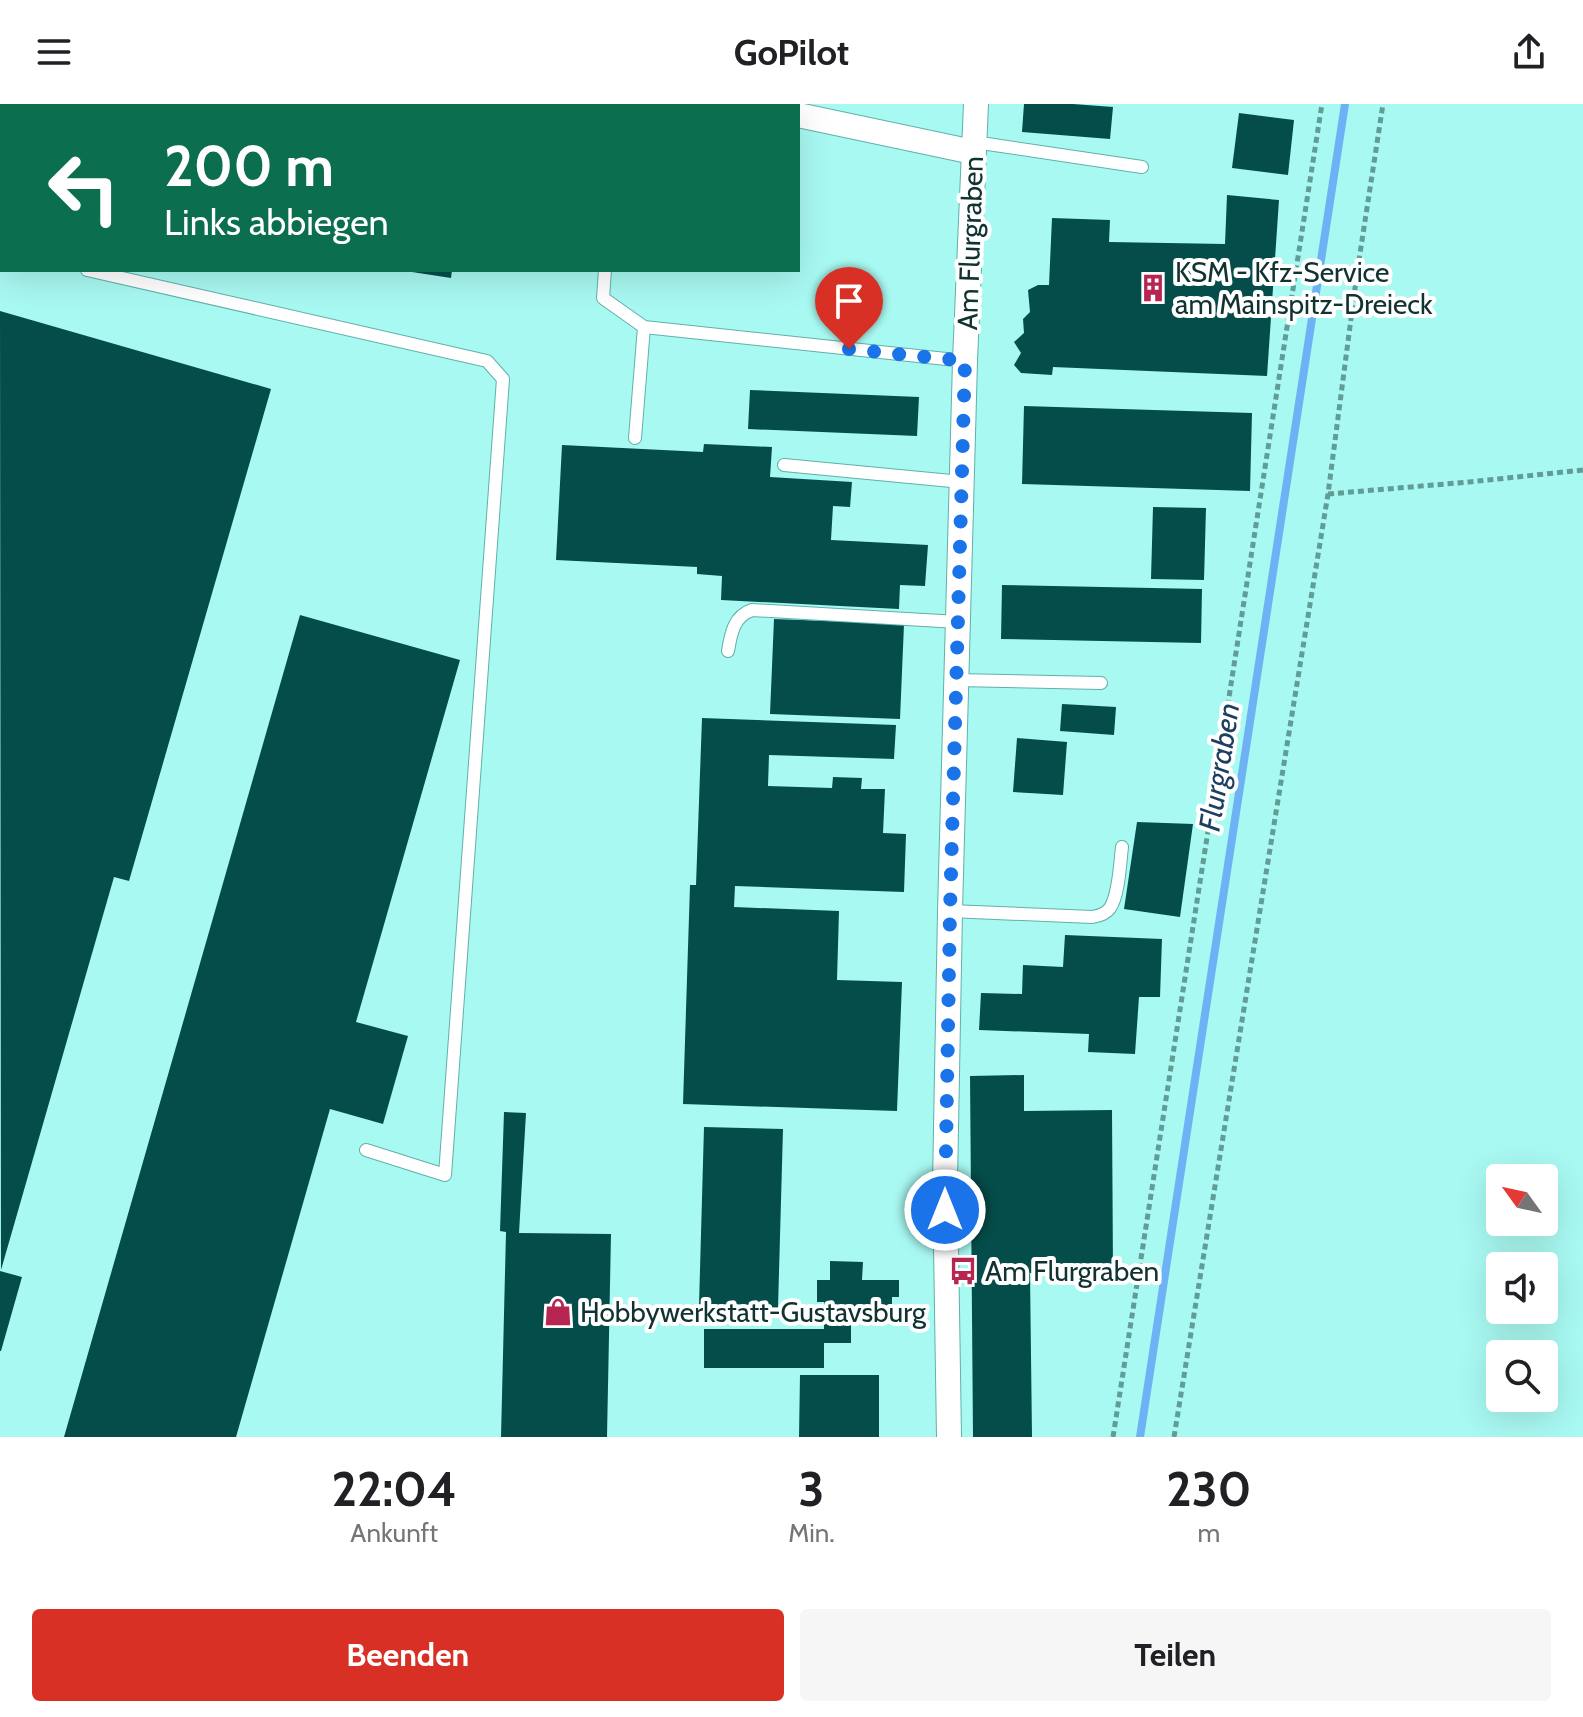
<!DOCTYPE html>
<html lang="de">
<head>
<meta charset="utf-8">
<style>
	:root { --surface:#fff; --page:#f6f6f6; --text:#202124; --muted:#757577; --accent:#d93025 }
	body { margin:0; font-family:Cabin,sans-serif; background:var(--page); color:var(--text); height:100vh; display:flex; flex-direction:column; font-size:30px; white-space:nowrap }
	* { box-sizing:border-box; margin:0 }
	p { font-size:26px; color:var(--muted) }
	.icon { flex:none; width:44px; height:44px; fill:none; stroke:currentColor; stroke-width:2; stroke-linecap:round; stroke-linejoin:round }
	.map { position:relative; height:1333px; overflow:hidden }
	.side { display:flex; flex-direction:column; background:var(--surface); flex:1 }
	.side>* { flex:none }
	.banner { position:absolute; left:0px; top:0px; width:800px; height:168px; box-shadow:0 8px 32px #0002; background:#0b6e4f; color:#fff; overflow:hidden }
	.needle { width:52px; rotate:303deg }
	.fabs { position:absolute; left:1486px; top:1060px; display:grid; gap:16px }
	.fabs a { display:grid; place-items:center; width:72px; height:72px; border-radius:8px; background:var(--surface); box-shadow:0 8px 32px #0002; font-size:40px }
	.pin { position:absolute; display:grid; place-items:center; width:68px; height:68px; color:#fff; margin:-82px -34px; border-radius:50% 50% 50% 0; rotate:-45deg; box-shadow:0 0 8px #0007 }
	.pin .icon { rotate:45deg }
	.me { position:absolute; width:88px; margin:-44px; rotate:0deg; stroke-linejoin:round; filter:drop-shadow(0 0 6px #0008) }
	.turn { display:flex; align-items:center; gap:28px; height:168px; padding:0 32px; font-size:36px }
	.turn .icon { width:104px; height:104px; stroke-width:2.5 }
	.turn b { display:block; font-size:56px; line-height:68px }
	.eta { display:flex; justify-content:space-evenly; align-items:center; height:136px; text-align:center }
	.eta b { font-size:48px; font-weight:700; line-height:56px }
	.primary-button { display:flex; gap:16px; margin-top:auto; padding:16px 32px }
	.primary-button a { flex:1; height:92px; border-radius:8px; background:var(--accent); color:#fff; font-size:32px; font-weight:700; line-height:92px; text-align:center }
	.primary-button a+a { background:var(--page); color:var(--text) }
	header { display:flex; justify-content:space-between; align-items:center; height:104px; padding:0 32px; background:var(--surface); font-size:36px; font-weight:700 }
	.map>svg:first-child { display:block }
</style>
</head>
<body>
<header><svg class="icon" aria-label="menu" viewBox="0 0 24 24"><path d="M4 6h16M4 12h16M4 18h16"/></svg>GoPilot<svg class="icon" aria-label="share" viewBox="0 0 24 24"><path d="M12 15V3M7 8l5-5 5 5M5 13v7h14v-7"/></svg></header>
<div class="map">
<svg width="1583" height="1333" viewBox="0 0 1583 1333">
	<rect width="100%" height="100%" fill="#a8f9f2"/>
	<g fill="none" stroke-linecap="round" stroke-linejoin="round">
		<path stroke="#6eb1f4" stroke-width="8" d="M1140,1333L1345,0"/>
	</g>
	<g fill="#054d4a">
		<path d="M1024,0H1073L1113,3L1110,35L1022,28Z"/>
		<path d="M1239,9L1294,16L1288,71L1232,64Z"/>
		<path d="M1227,91L1279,96L1267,272L1053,263L1052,271L1021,269L1014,261L1021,249L1014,238L1024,229L1023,215L1030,208L1028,186L1038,181H1049L1052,114L1110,116L1109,138L1225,140Z"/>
		<path d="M412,166H452L451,174L412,168Z"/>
		<path d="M0,207L271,285L129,777L114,773L1,1166Z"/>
		<path d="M750,286L919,293L917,332L748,325Z"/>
		<path d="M1024,302L1252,309L1250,387L1022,380Z"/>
		<path d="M704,340L772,343L770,373L852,378L850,403L833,402L831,436L928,441L925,482L900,481L899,505L721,496L722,472L697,470V463L556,456L562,341L703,348Z"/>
		<path d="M1153,403L1206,404L1204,476L1151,475Z"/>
		<path d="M1002,481L1202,485L1201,539L1001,535Z"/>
		<path d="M300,511L460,556L356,918L408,932L383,1020L330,1005L236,1333H64Z"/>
		<path d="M774,515L904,520L900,615L770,610Z"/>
		<path d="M1062,600L1116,603L1114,631L1060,627Z"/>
		<path d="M702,614L896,621L894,655L769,651L768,682L832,684L833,673L862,674L861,685H885L883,729L906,730L904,788L735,782L734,803L839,807L837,876L902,878L897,1007L683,1000L690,781H696Z"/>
		<path d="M1017,634L1067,638L1063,691L1013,688Z"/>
		<path d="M1137,718L1193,720L1180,813L1124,805Z"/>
		<path d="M1065,831L1162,835L1160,893H1139L1135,950L1088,948L1089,930L979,926L981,889L1022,890L1023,861L1063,863Z"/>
		<path d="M1024,971V1007L1112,1006L1113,1168L1030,1169L1032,1333H973L970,972Z"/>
		<path d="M504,1008L526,1009L519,1129L611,1130L607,1333H501L506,1128L500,1127Z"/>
		<path d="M704,1023L783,1025L778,1204L699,1202Z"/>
		<path d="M830,1157L863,1158L862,1176H899V1193H892V1216H851V1239H824V1264H704V1225H824V1198H817V1176H830Z"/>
		<path d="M0,1167L22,1173L1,1247H0Z"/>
		<path d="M800,1271H879V1333H799Z"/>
	</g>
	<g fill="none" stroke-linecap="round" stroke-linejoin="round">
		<defs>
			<g id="lane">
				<path d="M13,2V0"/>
				<path d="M614,2V0"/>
				<path d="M974,38L1142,63"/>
				<path d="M0,42L2,36"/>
				<path d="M0,146L2,147"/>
				<path d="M87,166L487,257L503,275L445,1071L366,1046"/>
				<path d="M605,166L603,194L644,223L965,257"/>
				<path d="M635,334L644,223"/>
				<path d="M784,361L962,378"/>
				<path d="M728,547C731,529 734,512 752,506L958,518"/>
				<path d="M956,576L1101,579"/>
				<path d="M950,807L1092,813C1099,812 1106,810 1110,804C1119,791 1120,759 1122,743"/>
			</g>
			<g id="street">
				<path d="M744,0L753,2"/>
				<path d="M798,11L973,48"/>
				<path d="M949,1333L945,1079L950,807L965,257L976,0"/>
			</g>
		</defs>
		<use href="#lane" stroke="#60b0ab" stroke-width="14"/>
		<use href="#street" stroke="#60b0ab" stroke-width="26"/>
		<g stroke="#619c97" stroke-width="5" stroke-dasharray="6 4" stroke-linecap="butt">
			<path d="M1328,390L1469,378L1583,366"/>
			<path d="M1113,1333L1322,0"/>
			<path d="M1174,1333L1328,390L1357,169L1383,0"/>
		</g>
		<use href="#lane" stroke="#fff" stroke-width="12"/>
		<use href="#street" stroke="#fff" stroke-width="24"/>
	</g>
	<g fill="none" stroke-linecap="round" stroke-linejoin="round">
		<path stroke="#1a73e8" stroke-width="14" stroke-dasharray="0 25.2" d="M849,245L965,257L950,807L945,1106"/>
	</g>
	<defs>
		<symbol id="building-bare" viewBox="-9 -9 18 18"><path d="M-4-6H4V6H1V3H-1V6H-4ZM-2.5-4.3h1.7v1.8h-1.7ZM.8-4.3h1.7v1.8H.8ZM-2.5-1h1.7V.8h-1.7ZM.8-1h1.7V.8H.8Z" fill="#b62651" stroke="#fff" stroke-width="2.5" paint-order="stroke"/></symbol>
		<symbol id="bus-bare" viewBox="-9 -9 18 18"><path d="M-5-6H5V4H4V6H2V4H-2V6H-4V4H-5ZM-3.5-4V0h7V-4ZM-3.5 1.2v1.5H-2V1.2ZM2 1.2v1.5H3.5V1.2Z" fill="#b62651" stroke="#fff" stroke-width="2.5" paint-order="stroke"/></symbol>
		<symbol id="shop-bare" viewBox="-9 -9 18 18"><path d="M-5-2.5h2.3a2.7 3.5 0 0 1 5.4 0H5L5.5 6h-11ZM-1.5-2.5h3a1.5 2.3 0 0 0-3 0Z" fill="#b62651" stroke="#fff" stroke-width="2.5" paint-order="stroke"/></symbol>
	</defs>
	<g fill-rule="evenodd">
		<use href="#building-bare" x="1133" y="164" width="40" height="40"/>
		<use href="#bus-bare" x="943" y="1147" width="40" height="40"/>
		<use href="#shop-bare" x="538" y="1188" width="40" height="40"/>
	</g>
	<g text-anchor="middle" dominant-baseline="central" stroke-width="8" stroke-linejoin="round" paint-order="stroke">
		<g font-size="28" fill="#103230" stroke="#fff">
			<text transform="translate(970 139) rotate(-88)">Am Flurgraben</text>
		</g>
		<g font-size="28" fill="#103230" stroke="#fff" text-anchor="start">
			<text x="1175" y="168">KSM - Kfz-Service<tspan x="1175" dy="32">am Mainspitz-Dreieck</tspan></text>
			<text x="985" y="1167">Am Flurgraben</text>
			<text x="580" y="1208">Hobbywerkstatt-Gustavsburg</text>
		</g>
		<g font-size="30" font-style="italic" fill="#1d4062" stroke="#fff">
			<text transform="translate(1219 663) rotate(-81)">Flurgraben</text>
		</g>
	</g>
</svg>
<div class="fabs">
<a><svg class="needle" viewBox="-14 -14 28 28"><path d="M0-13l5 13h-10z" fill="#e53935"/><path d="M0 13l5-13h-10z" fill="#757577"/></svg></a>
<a><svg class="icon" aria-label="sound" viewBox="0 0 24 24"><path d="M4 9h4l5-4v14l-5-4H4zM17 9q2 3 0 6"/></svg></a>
<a><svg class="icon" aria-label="search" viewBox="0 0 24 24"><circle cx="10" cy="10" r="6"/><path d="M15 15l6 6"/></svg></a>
</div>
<div class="pin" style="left:849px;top:245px;background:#d93025"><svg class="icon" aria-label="arrive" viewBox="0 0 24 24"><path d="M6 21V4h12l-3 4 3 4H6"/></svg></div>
<svg class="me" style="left:945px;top:1106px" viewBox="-20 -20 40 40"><circle r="17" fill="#1a73e8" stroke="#fff" stroke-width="3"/><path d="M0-11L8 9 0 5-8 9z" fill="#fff"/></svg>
<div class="banner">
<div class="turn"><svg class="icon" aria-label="left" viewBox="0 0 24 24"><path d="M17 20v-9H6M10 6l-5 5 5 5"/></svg><div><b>200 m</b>Links abbiegen</div></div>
</div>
</div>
<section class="side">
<div class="eta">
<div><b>22:04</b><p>Ankunft</p></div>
<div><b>3</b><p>Min.</p></div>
<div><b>230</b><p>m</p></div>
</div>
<div class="primary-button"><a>Beenden</a><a>Teilen</a></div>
</section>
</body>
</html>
